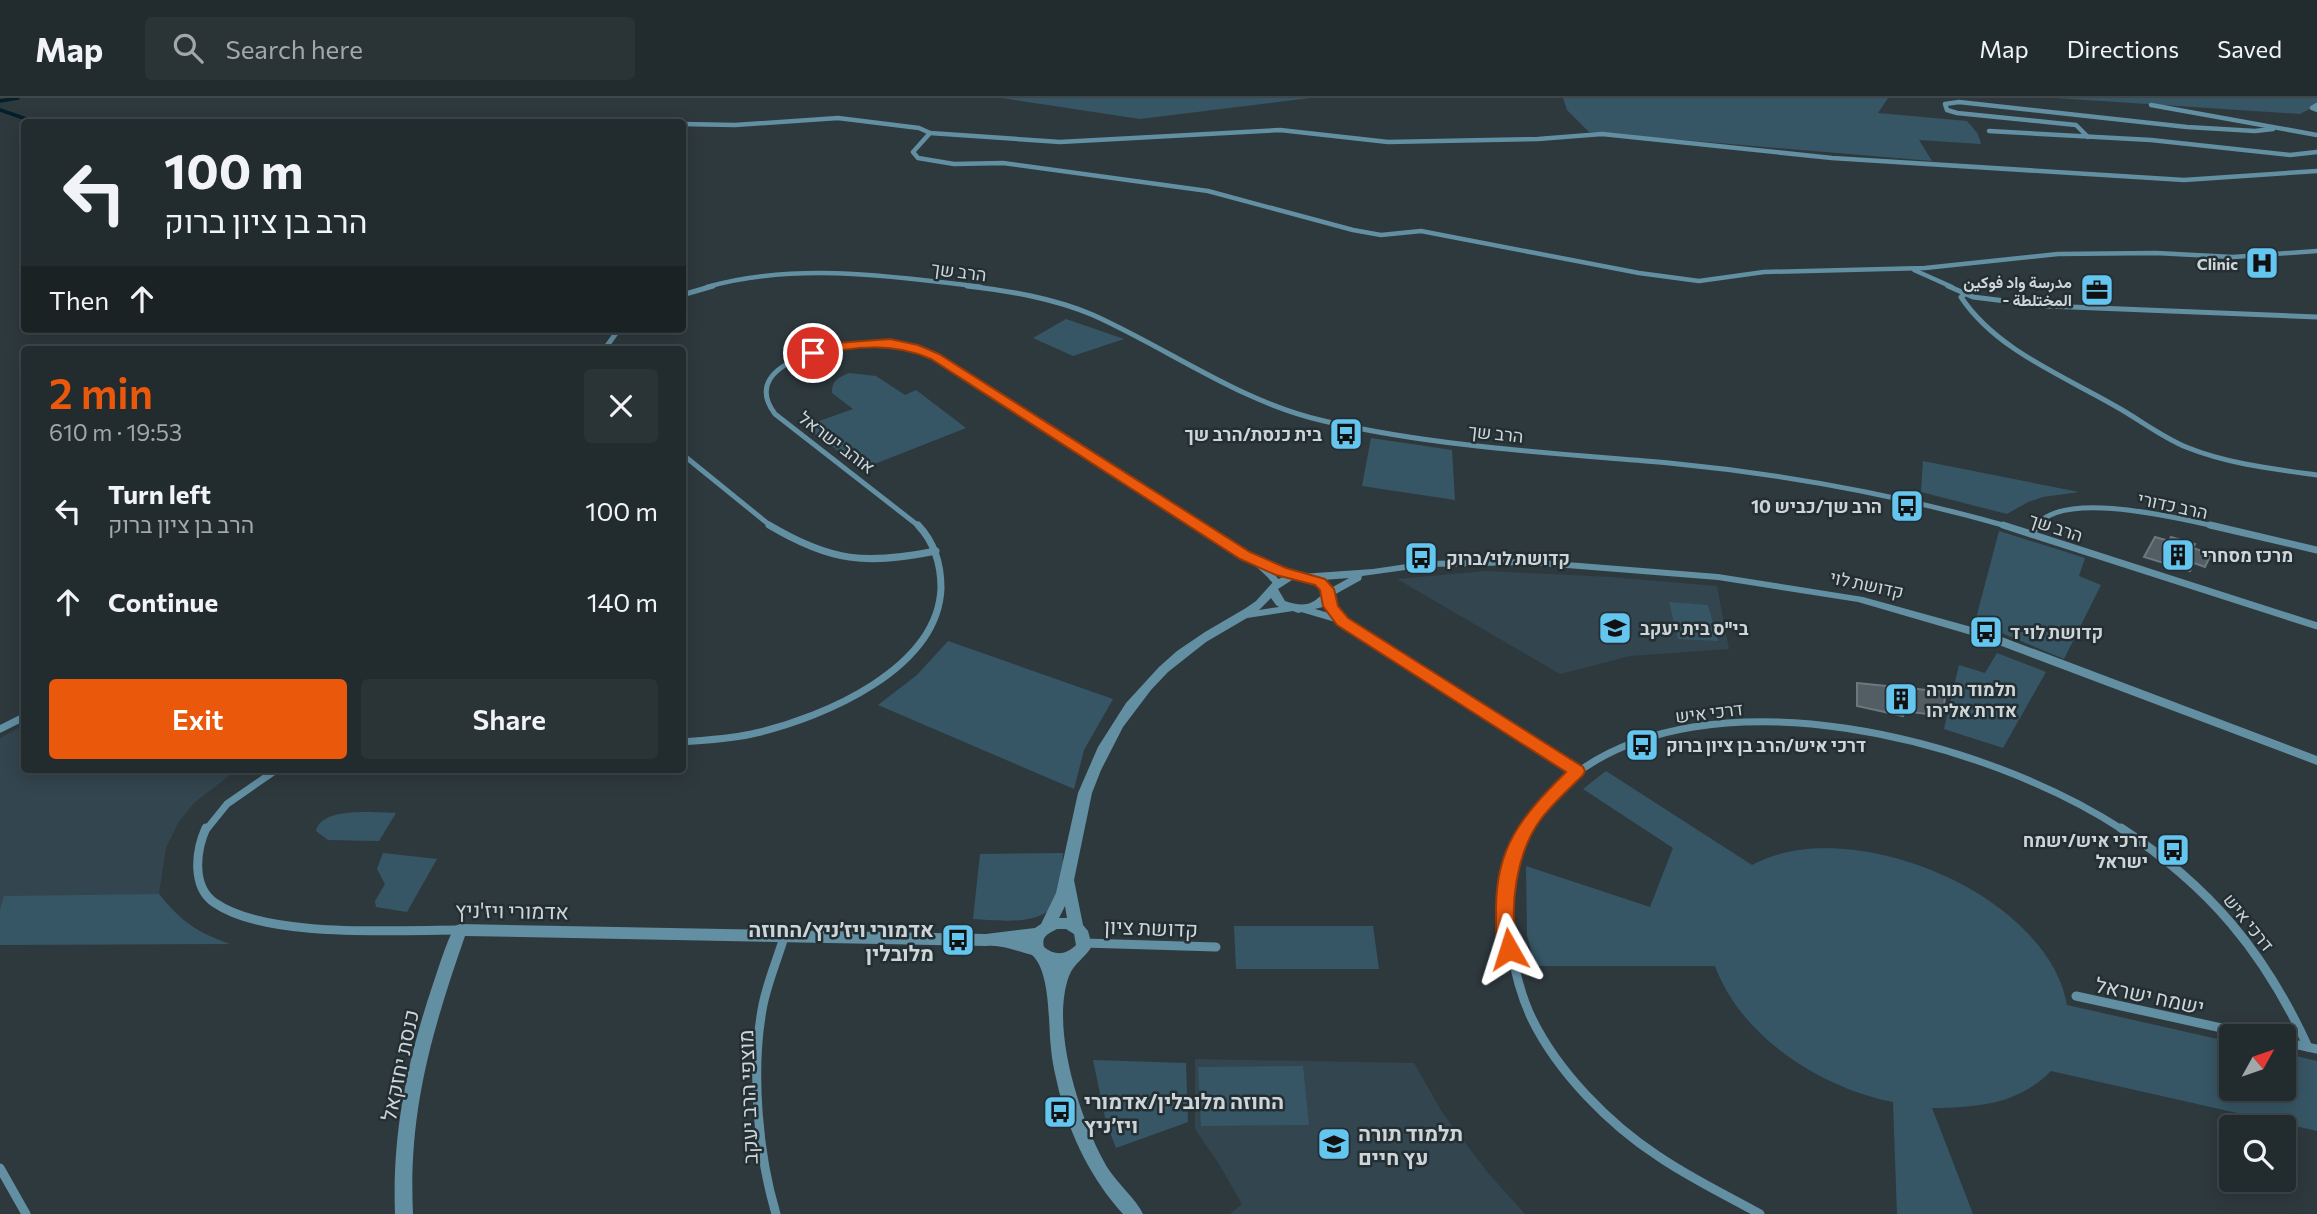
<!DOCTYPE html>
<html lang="en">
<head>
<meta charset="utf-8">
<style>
	:root { --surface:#222b2e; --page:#2a3336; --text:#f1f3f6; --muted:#a2a7aa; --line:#3f474a; --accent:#ea580c }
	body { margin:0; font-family:Commissioner,Vazirmatn,Heebo,sans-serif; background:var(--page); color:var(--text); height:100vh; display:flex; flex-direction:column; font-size:26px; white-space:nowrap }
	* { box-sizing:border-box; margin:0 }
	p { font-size:23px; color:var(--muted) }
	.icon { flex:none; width:38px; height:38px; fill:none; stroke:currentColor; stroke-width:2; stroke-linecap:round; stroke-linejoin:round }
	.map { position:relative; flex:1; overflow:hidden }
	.sheet { position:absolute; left:21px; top:248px; width:665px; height:427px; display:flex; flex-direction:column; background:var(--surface); border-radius:7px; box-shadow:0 4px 18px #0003,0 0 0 2px var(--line) }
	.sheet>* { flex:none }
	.banner { position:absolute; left:21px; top:21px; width:665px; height:214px; border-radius:7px; box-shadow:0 4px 18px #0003,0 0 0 2px var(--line); background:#222b2e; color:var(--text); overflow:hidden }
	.needle { width:46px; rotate:50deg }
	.tools { position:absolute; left:2219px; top:926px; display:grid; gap:14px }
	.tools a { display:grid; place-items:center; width:77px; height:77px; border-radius:7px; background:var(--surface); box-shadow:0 4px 18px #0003,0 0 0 2px var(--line); font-size:35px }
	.pin { position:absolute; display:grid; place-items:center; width:60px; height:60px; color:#fff; margin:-30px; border:4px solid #fff; border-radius:50%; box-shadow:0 2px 7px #0007 }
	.me { position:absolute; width:77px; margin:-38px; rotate:354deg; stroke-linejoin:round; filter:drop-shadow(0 0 5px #0008) }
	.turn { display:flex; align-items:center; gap:24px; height:147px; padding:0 28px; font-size:32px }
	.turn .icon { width:91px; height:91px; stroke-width:2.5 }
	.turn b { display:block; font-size:49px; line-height:60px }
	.then { display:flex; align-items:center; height:66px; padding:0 28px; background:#0003; gap:14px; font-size:26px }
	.round { display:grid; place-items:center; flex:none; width:74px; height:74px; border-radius:7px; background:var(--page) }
	.head { display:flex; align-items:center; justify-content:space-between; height:119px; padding:0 28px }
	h1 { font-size:42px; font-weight:600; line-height:52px; color:var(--accent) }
	.action { display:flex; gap:14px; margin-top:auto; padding:14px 28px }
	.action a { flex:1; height:80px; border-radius:7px; background:var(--accent); color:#fff; font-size:28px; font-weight:600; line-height:80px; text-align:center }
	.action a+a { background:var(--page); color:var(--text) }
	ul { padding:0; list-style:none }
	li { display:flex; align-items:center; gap:21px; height:91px; padding:0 28px }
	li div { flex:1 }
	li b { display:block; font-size:26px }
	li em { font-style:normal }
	header { display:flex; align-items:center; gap:42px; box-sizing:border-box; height:98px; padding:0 35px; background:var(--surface); border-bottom:2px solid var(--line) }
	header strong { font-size:33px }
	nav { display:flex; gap:38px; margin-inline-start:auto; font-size:24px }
	.search { width:490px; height:63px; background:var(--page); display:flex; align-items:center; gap:18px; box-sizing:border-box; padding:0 24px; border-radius:7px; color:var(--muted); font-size:26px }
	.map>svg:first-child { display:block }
</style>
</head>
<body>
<header>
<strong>Map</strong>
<div class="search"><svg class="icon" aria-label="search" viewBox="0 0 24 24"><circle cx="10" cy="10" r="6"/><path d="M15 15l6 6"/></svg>Search here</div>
<nav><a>Map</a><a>Directions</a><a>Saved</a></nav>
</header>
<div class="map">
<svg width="2317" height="1116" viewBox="0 0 2317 1116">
	<rect width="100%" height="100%" fill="#2e393e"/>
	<g fill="#33454e">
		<path d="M1486,473L1611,479L1717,488L1729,551L1630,558L1560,576L1397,481Z"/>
		<path d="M24,627V672H237L195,704L178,725L166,750L159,796L8,801L0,812V640Z"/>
		<path d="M1195,961L1414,965L1442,1014L1488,1075L1525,1116H1230L1242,1106L1219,1066L1195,1031Z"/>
	</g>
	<g fill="#375665">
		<path d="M1002,0H1310L1140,21Z"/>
		<path d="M1563,0H1888L1878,15L1967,23L1978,36L1981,46L1919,42L1932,63L1589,34L1567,12Z"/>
		<path d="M2056,0H2317V7L2300,16Z"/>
		<path d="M1066,221L1124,241L1073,258L1033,240Z"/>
		<path d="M849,275L876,278L905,297L916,292L966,330L862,371L805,328L853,311L832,295C832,282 838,280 849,275Z"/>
		<path d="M1371,340L1452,352L1455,402L1362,388Z"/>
		<path d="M1923,363L2079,394L2043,399L2028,404L2007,416L1921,394Z"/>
		<path d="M1999,433L2085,460L2079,478L2101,487L2064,561L1975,524Z"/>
		<path d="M1669,504L1708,507L1718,543L1678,541Z"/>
		<path d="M948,543L1113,601L1084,652L1074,691L878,607L917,577Z"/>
		<path d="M1997,555L2046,574L2003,650L1944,631L1959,567L1985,575Z"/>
		<path d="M1606,673L1752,767C1849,714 2047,795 2067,907L2231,944V990H2284V955L2317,963V1033L2051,973C2017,1007 1978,1009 1932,1010L1973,1116H1897L1893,1004C1821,990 1741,939 1715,868H1536L1527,838L1526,768L1650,809L1673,750L1583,691Z"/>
		<path d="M396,715L379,743L328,742L316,733C322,708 375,715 396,715Z"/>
		<path d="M383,755L437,761L407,814L376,809L375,803L385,786L377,771Z"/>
		<path d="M1063,755C1062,767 1064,782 1061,794C1051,831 1000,822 973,821L980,756Z"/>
		<path d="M159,796C182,824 196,834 230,846L0,847V812L4,798Z"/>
		<path d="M1234,828H1373L1379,871H1236Z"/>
		<path d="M1093,962L1186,965L1188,1024L1116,1050L1106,1024Z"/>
		<path d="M1303,968L1309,1027L1201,1028L1198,969Z"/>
	</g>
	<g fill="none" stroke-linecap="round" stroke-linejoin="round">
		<g stroke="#031f2a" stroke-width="3.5">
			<path d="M0,3L18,0"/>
			<path d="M0,12L35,24"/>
		</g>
	</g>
	<g fill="#535e64" stroke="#6c787e" stroke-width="2">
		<path d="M2155,439L2169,443L2171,439L2195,446L2193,450L2211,456L2205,469L2194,465L2190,473L2144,459Z"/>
		<path d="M1857,585L1946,594L1942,618L1904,613L1903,618L1857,608Z"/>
	</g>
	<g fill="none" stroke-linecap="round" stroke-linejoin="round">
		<g stroke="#638fa3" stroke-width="4.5">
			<path d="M2151,7L2317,37"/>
			<path d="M2317,7L2312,10L2317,12"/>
			<path d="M682,26L735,27L838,20L919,30L930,35L1060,44L1280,32L1388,44L1538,41L1602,36L1832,60L2184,82L2317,73"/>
			<path d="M1989,33L2151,42L2290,57L2317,54"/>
			<path d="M930,35L913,54L918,60L954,66L1003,65L1208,93L1353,132L1381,137L1421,133L1639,175L1699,183L1764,174L1925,170L2058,156L2156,155L2233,159L2317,153"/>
			<path d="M2088,39L2076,27L1957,15L1947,12L1945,6L1959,4L2187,29L2255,33L2273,31"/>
			<path d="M1914,172L1952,189"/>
			<path d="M707,189C795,164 892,178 981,189"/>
		</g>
		<g stroke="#638fa3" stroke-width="5">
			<path d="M967,188C1010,193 1053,200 1093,217C1171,252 1240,304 1324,323C1437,349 1553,355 1669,365C1784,376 1898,397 2010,429"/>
			<path d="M1948,188L1973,199L2047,208L2317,219"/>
			<path d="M1965,196L1961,199C1996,252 2064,278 2117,309C2140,322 2162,339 2186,349C2228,366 2273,371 2317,377"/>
			<path d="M682,197L713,188"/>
			<path d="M604,252L619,231"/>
			<path d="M682,356L772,429"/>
			<path d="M920,429L775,316C733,260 853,243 888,245C905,246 920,252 935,258L1200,429"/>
			<path d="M2036,429C2060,390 2181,421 2219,429"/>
		</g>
		<g stroke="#638fa3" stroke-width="7">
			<path d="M769,427C831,464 866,467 936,453"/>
			<path d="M1197,427C1222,443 1259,460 1277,485"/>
			<path d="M2003,427L2317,528"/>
			<path d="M2210,427L2317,452"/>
			<path d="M2032,436L2037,427"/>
			<path d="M1261,466L1296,479"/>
			<path d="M1328,498L1330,508L1343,523L1577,673"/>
			<path d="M1303,511L1337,521"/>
			<path d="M0,631L24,619"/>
			<path d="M682,644C707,642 732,641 756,635C824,619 938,571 941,490C941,466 935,445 918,427"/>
			<path d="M206,732L227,706L276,672"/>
			<path d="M1526,732C1538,714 1550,697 1566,683C1707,567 1986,642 2123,732"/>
		</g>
		<g stroke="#638fa3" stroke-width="9">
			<path d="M206,730C196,752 191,789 215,805C268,841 396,832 460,832"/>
			<path d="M1527,730C1506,764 1503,811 1511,850C1515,874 1521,898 1532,921C1558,974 1609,1026 1658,1058C1690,1080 1726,1097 1760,1116"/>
			<path d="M2121,730C2209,788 2264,853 2308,949"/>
			<path d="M1084,845L1216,849"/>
			<path d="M2076,898L2258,938"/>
			<path d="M2284,944L2317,951"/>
			<path d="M0,1070L26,1116"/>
			<path d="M776,1116C758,1056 751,974 762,912C766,887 777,863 784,839"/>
		</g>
		<path fill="#638fa3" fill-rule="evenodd" d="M1529,461L1718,476L1863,499L1986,533L2317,658V667L1978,539L1858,504L1718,482L1529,467L1427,469L1362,478L1361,482L1332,498L1323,509L1298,515L1293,513L1247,520L1206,544L1168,574L1151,592L1123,629L1101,672L1092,695L1074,782L1083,827L1088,833L1092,848C1085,860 1074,865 1069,878C1050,930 1080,1022 1107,1069C1117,1085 1136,1101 1143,1116H1123C1092,1082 1070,1038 1059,993C1056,979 1052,965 1051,950C1048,926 1051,874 1032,857C1017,853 1000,846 986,848L465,838C432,933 408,1013 413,1116H395C392,1036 407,964 432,889C439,869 445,847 455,828L460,826L986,836L1035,830L1041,826L1056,795L1078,695L1098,649L1126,605L1159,569L1177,553L1205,534L1246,510L1256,503L1274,483L1287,477L1373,471L1427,463ZM1349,480L1331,490L1323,482ZM1292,482C1305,481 1316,484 1322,496C1311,509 1300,508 1285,503L1278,491ZM1271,500L1276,507L1279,509L1259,512ZM1065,808L1067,820H1059ZM1057,831H1066L1074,836L1076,847C1066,857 1055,858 1044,849C1041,838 1048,836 1057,831Z"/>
	</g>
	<path fill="#ea580c" stroke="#983908" stroke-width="2" d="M890,241L918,247L939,256L1250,454L1286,470L1325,481L1334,491L1338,508L1348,520L1583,669L1585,673L1583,677C1569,691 1553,705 1541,721C1517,753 1507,813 1519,851L1516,857L1509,859L1502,857C1495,843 1496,829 1496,814C1495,749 1522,718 1566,674L1337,527L1323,508L1320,492L1315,487L1276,477L1240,461L931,261C892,244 853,248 813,258L807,255L837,245Z"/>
	<defs>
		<symbol id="hospital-square" viewBox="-11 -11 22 22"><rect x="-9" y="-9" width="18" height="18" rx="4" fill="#64c5ee" stroke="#242f34"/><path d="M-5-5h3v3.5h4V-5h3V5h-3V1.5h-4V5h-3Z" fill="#111"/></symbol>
		<symbol id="office-square" viewBox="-11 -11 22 22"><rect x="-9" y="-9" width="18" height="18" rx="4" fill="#64c5ee" stroke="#242f34"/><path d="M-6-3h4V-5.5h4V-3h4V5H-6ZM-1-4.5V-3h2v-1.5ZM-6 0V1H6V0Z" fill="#111"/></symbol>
		<symbol id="bus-square" viewBox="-11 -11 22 22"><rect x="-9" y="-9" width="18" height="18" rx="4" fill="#64c5ee" stroke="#242f34"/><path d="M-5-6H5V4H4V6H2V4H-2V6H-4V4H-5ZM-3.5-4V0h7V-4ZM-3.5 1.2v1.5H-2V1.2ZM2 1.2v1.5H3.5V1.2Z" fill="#111"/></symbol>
		<symbol id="building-square" viewBox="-11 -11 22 22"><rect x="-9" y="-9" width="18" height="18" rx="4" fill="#64c5ee" stroke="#242f34"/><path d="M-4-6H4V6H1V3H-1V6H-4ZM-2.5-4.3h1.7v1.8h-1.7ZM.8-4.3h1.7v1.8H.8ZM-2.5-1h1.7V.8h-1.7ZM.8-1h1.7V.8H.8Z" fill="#111"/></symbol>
		<symbol id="school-square" viewBox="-11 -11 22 22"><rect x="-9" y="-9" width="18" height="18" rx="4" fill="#64c5ee" stroke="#242f34"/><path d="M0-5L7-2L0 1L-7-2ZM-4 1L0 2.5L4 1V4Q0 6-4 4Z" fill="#111"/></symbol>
	</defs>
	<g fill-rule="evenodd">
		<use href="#hospital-square" x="2243" y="146" width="38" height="38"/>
		<use href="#office-square" x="2078" y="173" width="38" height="38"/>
		<use href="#bus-square" x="1327" y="317" width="38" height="38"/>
		<use href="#bus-square" x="1888" y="389" width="38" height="38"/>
		<use href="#building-square" x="2159" y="438" width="38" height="38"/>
		<use href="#bus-square" x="1402" y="441" width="38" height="38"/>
		<use href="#school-square" x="1596" y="511" width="38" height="38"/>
		<use href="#bus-square" x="1967" y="515" width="38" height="38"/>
		<use href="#building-square" x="1882" y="582" width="38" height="38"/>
		<use href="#bus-square" x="1623" y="628" width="38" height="38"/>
		<use href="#bus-square" x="2154" y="733" width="38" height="38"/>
		<use href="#bus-square" x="939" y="823" width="38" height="38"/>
		<use href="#bus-square" x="1041" y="995" width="38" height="38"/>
		<use href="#school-square" x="1315" y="1027" width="38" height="38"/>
	</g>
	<g text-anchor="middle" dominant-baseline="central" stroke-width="5" stroke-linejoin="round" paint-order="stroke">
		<g font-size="16" font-weight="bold" fill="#ced5d8" stroke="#242f34" text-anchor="end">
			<text x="2238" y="165">Clinic</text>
			<text x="2072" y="183">مدرسة واد فوكين<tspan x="2072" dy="18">- المختلطة</tspan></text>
		</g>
		<g font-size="18" fill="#ced5d8" stroke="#242f34">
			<text transform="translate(959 173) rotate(7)">הרב שך</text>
			<text transform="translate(1496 335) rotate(6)">הרב שך</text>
			<text transform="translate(837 344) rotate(37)">אוהב ישראל</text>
			<text transform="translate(2173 407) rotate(12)">הרב כדורי</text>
			<text transform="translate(2056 429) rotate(18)">הרב שך</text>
			<text transform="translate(1867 486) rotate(12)">קדושת לוי</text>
			<text transform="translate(1709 614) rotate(-7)">דרכי איש</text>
			<text transform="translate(2249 824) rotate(51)">דרכי איש</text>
		</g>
		<g font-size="18" font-weight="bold" fill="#ced5d8" stroke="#242f34" text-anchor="start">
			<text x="1322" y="336" text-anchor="end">בית כנסת/הרב שך</text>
			<text x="1882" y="408" text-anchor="end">הרב שך/כביש 10</text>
			<text x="2202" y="457">מרכז מסחרי</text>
			<text x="1446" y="460">קדושת לוי/ברוק</text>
			<text x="1640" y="530">בי"ס בית יעקב</text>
			<text x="2010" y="534">קדושת לוי ד</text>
			<text x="1926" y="591">תלמוד תורה<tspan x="1926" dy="21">אדרת אליהו</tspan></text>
			<text x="1666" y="647">דרכי איש/הרב בן ציון ברוק</text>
			<text x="2148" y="742" text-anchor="end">דרכי איש/ישמח<tspan x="2148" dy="21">ישראל</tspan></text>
		</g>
		<g font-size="21" fill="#ced5d8" stroke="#242f34">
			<text transform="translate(512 812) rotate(1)">אדמורי ויז'ניץ</text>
			<text transform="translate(1151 829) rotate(2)">קדושת ציון</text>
			<text transform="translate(2150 897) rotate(12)">ישמח ישראל</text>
			<text transform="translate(399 967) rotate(-78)">כנסת יחזקאל</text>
			<text transform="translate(747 999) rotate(-92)">מוצפי הרב יעקב</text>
		</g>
		<g font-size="21" font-weight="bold" fill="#ced5d8" stroke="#242f34" text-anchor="start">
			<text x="934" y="830" text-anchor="end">אדמורי ויז׳ניץ/החוזה<tspan x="934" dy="24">מלובלין</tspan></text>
			<text x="1084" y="1002">החוזה מלובלין/אדמורי<tspan x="1084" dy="24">ויז׳ניץ</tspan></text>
			<text x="1358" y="1034">תלמוד תורה<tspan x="1358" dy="24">עץ חיים</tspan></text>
		</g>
	</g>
</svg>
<div class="tools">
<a><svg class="needle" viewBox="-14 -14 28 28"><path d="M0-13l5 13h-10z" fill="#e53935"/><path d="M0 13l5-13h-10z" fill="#a2a7aa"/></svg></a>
<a><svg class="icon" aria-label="search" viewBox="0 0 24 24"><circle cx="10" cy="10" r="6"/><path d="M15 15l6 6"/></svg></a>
</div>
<div class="pin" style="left:813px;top:255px;background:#d93025"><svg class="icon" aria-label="arrive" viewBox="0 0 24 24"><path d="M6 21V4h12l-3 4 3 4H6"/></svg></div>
<svg class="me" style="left:1509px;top:851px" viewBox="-20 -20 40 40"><path d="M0-17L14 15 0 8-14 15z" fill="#ea580c" stroke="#fff" stroke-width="4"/></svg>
<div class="banner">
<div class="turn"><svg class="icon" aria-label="left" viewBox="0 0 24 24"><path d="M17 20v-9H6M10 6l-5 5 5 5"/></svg><div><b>100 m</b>הרב בן ציון ברוק</div></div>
<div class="then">Then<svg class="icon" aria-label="ahead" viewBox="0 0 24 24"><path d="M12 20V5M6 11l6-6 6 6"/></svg></div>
</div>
<section class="sheet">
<div class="head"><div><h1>2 min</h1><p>610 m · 19:53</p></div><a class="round"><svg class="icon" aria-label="close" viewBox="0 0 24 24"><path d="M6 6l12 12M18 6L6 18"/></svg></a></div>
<ul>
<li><svg class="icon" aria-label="left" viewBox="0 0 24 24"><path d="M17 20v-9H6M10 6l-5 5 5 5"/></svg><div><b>Turn left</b><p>הרב בן ציון ברוק</p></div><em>100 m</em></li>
<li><svg class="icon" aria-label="ahead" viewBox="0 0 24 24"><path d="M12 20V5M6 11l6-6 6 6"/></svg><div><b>Continue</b></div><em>140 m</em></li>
</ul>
<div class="action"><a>Exit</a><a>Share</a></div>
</section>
</div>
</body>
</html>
